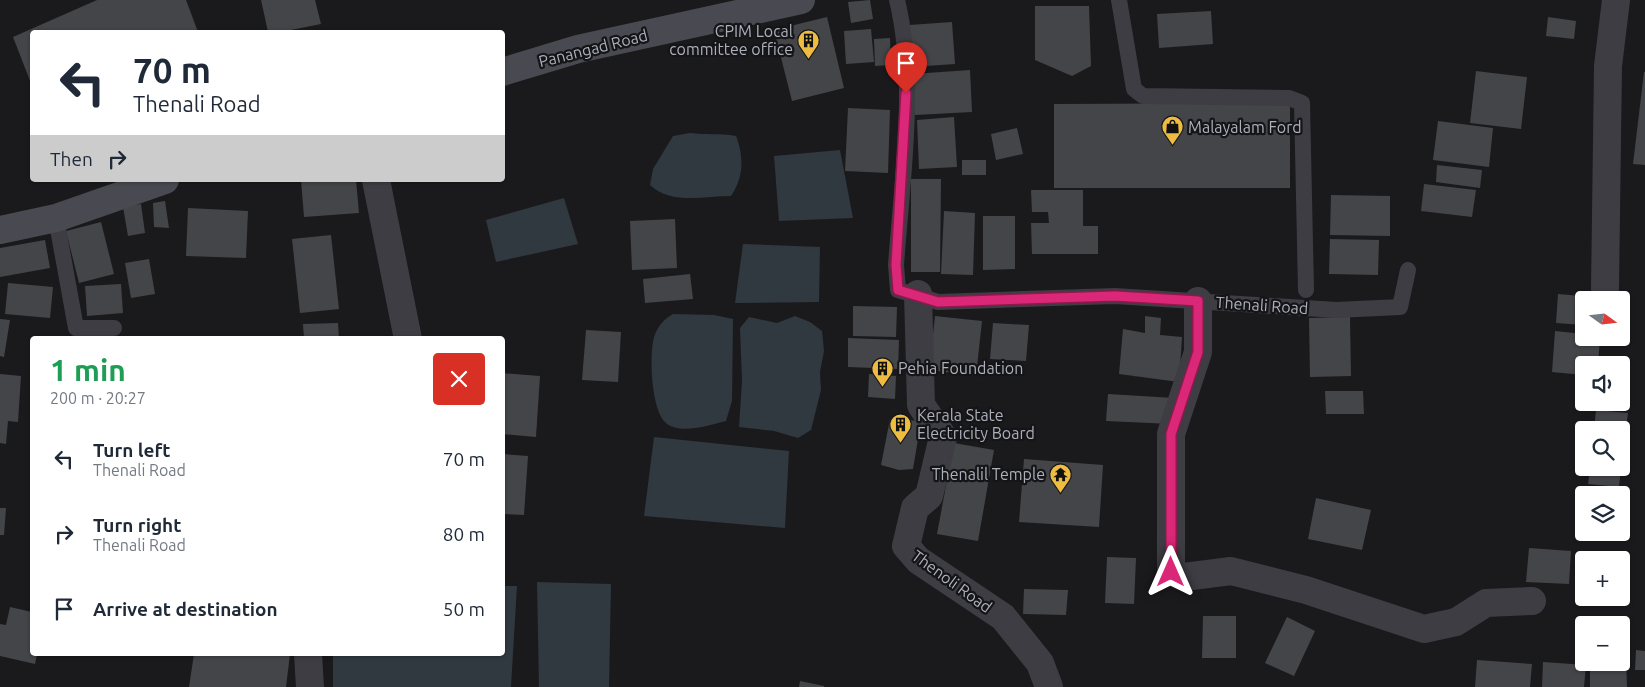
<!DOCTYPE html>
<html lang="en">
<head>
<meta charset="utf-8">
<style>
	:root { --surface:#fff; --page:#f2f2f3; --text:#1f2937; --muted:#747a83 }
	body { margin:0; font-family:Ubuntu,sans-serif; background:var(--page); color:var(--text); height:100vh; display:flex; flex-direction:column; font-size:19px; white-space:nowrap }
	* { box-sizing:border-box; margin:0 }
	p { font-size:16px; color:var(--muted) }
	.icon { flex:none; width:28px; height:28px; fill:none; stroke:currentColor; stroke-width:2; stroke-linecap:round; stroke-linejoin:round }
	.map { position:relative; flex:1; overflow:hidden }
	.sheet { position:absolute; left:30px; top:336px; width:475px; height:320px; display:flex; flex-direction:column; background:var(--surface); border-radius:5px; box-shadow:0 1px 4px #0004 }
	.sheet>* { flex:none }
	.banner { position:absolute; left:30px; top:30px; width:475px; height:152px; border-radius:5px; box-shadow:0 1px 4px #0004; background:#fff; color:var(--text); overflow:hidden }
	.needle { width:32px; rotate:105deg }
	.buttons { position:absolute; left:1575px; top:291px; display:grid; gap:10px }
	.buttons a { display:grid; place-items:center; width:55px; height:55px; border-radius:5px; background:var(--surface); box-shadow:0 1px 4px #0004; font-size:25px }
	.pin { position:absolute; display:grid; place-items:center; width:42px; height:42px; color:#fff; margin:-51px -21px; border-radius:50% 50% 50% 0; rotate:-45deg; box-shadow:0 0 5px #0007 }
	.pin .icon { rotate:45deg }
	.me { position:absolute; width:55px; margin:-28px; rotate:0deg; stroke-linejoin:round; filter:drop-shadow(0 0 4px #0008) }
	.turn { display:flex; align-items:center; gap:18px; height:105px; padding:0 20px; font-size:22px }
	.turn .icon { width:65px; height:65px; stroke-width:2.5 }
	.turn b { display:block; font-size:35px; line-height:42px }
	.then { display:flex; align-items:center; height:48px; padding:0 20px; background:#0003; gap:10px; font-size:19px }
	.round { display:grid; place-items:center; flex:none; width:52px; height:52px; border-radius:5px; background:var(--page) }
	.summary { display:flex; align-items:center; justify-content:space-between; height:85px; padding:0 20px }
	h1 { font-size:30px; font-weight:700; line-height:38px; color:#1e9e55 }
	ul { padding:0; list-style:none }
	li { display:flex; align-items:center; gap:15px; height:75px; padding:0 20px }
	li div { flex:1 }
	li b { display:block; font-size:19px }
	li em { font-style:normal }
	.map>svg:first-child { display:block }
</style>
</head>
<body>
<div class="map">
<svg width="1645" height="687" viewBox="0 0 1645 687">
	<rect width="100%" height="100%" fill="#1a1a1c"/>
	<g fill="#303840">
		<path d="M690,133C706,135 720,133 736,136C744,157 744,177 731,196C704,196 671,205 650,185L653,169L673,136Z"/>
		<path d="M840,150L853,218L779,221L774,156Z"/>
		<path d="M564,198L578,244L496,262L486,220Z"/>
		<path d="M743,244L820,247L819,302L735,303Z"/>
		<path d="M673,314L714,315L733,319L732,401L726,421C711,425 680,435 666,423C651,411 649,355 654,337C658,326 663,320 673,314Z"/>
		<path d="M795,316L810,322L822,331L824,351L820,372L821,390L811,430L798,438L774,431L739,427L742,381L740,328L749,317L777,323Z"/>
		<path d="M654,437L789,451L785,528L644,516Z"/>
		<path d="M537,582L611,584L609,687H539Z"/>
		<path d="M503,586H517L511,687H333V654H502Z"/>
	</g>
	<g fill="#444549">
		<path d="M97,0H186L198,32H32V86L13,37Z"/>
		<path d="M261,0H315L321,24L281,32H268Z"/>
		<path d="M870,0L873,19L851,23L848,2Z"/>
		<path d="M1035,6H1089L1091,66L1072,76L1035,60Z"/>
		<path d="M1211,11L1213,44L1159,48L1157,14Z"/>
		<path d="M827,17L844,88L792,101L774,30Z"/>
		<path d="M1548,17L1576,21L1574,39L1546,36Z"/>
		<path d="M952,22L955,64L911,67L909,25Z"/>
		<path d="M871,29L874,62L846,64L844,31Z"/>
		<path d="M890,38L891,65L875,66L874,39Z"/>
		<path d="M970,70L972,112L915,115L912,74Z"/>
		<path d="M1476,71L1527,77L1521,129L1470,123Z"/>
		<path d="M1644,72H1645V165L1633,164Z"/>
		<path d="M1290,103V188H1054V104Z"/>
		<path d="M848,108L890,110L888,173L845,171Z"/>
		<path d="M954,117L957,167L919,169L917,120Z"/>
		<path d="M1438,121L1493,128L1489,167L1433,160Z"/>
		<path d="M1017,128L1023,154L996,160L991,134Z"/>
		<rect x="962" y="160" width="24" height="15"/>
		<path d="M1437,165L1482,170L1480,188L1436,182Z"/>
		<path d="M911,179H941L940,272H911Z"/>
		<path d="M301,180H356L359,213L304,217Z"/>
		<path d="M1424,184L1476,190L1472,217L1421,211Z"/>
		<path d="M1031,190H1083V226H1098V254H1032L1031,223H1049L1048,212H1032Z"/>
		<path d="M1331,195L1390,196V236L1330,235Z"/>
		<path d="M165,201L169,228L154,227L153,203Z"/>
		<path d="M141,204L145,233L128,236L123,207Z"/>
		<path d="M188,208L248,211L246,258L186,256Z"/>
		<path d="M944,211L975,213L973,275L941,274Z"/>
		<path d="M983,216H1015V269L983,270Z"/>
		<path d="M675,219L677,268L632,270L630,221Z"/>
		<path d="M101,222L114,274L79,283L66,231Z"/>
		<path d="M331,235L339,309L300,313L292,239Z"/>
		<path d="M1330,239L1379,240L1378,275L1329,274Z"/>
		<path d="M45,240L50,268L0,277V248Z"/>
		<path d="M149,259L155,294L131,298L125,263Z"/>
		<path d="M690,274L693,299L645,303L643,279Z"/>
		<path d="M8,283L53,287L50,318L5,314Z"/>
		<path d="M121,284L123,313L87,316L85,286Z"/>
		<path d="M1558,294L1592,297V300H1584V325L1556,323Z"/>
		<path d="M853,306L897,307L896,337L853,336Z"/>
		<path d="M935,316L982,321L976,376L929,370Z"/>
		<path d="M1145,316L1161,318L1160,335L1182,337L1179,382L1119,374L1123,329L1145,333Z"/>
		<path d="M1350,317L1351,376L1310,377L1309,318Z"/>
		<path d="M0,319L10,320L4,357L0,356Z"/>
		<path d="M338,323L339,339H304L303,324Z"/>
		<path d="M993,323L1029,325L1026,361L990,359Z"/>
		<path d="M586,330L621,332L618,382L582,380Z"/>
		<path d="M1555,331L1584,334V338H1600L1598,365H1584V375L1552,372Z"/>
		<path d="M848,338L899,340L898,369L848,367Z"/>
		<path d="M502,373L540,376L536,437L502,434Z"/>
		<path d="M0,374L21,376L18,422L8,421L6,444L0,443Z"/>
		<path d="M869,374L896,376L895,399L868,397Z"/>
		<path d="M1325,391H1363L1364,414H1326Z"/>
		<path d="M1108,394L1174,398L1172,424L1106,421Z"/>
		<path d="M1596,410L1628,413L1622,458L1621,430H1594Z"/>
		<path d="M890,419L921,421L913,469L899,470L881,465Z"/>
		<path d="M954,443L994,450L978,541L937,534Z"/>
		<path d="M502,454L528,456L524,515L502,514Z"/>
		<path d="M1024,459L1103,465L1099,527L1019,522Z"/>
		<path d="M1590,468H1621L1619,487L1588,484Z"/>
		<path d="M1316,498L1371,510L1362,550L1308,539Z"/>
		<path d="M0,508H6L4,535H0Z"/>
		<path d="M1529,548L1571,551L1569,584L1526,582Z"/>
		<path d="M1107,557L1136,558L1134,604L1105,603Z"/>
		<path d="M1024,589L1068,590L1066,615L1023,614Z"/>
		<path d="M10,607L32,612V654H37L35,664L0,656V624L6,625Z"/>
		<path d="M1203,616H1236V658H1202Z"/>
		<path d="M1287,617L1315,631L1294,676L1265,663Z"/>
		<path d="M1636,650L1645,651V670H1635Z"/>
		<path d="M194,654H290L286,687H189Z"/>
		<path d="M1626,658L1627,687H1590V662H1621V659Z"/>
		<path d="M1477,660L1532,664L1530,687H1475Z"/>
		<path d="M1543,662L1586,665L1584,687H1542Z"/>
		<path d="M800,681L824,686V687H799Z"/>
	</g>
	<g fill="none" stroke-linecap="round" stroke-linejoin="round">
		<g stroke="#3d3d43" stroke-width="16">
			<path d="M897,0C917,83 902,180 896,265L898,290L938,302L1115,296L1336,310L1400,307L1408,270"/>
			<path d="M1119,0L1134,89L1143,96L1289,98L1302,103L1306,290"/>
			<path d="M56,218L76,328H114"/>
		</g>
		<g stroke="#3d3d43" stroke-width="28">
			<path d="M376,180L408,339"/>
			<path d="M1605,289L1608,66L1616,0"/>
			<path d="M918,294L921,405L943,437L929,496L915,508L906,546L918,560L1003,617L1040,663L1049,687"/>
			<path d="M1198,301V352L1171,434V572L1184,577L1231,571L1306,590L1424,629L1456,622L1486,603L1532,601"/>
			<path d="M308,654L310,687"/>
		</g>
		<g stroke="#494a51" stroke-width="28">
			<path d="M502,72L578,49L801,0"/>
			<path d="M0,230L56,218L165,180"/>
		</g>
	</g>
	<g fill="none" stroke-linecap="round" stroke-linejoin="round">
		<defs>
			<path id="route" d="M906,93L896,265L898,290L938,302L1115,296L1198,301V352L1171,434V572"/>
		</defs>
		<use href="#route" stroke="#8e194d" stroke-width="12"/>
		<use href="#route" stroke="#db2777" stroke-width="9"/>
	</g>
	<defs>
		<symbol id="building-pin" viewBox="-11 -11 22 30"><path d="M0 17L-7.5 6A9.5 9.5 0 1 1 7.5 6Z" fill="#edbc41" stroke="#151417"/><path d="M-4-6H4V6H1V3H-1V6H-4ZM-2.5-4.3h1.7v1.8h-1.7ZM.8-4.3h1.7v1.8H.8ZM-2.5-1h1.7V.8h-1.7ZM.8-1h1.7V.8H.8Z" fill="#111"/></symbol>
		<symbol id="shop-pin" viewBox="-11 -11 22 30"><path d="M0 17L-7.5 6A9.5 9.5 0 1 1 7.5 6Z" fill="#edbc41" stroke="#151417"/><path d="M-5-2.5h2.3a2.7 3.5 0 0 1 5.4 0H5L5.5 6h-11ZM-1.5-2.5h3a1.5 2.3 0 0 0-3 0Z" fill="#111"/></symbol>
		<symbol id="temple-pin" viewBox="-11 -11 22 30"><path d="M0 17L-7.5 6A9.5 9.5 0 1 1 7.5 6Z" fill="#edbc41" stroke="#151417"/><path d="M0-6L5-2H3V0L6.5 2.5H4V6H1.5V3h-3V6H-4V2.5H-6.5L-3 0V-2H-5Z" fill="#111"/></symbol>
	</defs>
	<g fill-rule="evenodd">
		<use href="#building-pin" x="796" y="28" width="25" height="34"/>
		<use href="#shop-pin" x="1160" y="114" width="25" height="34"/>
		<use href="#building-pin" x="870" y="356" width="25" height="34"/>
		<use href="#building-pin" x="888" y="412" width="25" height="34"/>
		<use href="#temple-pin" x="1048" y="462" width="25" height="34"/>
	</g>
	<g text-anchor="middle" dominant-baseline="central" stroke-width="4.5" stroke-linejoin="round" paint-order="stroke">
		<g font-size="16" fill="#acb0bb" stroke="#151417" text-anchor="start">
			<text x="793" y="31" text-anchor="end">CPIM Local<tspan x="793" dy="18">committee office</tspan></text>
			<text x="1188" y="127">Malayalam Ford</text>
			<text x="898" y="368">Pehia Foundation</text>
			<text x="917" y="415">Kerala State<tspan x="917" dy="18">Electricity Board</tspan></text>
			<text x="1045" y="474" text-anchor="end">Thenalil Temple</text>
		</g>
		<g font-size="16" fill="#acb0bb" stroke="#151417">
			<text transform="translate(593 48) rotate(-14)">Panangad Road</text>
			<text transform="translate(1262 305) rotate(4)">Thenali Road</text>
			<text transform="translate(952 581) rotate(36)">Thenoli Road</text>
		</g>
	</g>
</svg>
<div class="buttons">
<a><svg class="needle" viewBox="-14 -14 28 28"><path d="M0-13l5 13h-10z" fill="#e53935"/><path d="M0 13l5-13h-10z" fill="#747a83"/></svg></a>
<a><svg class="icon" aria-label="sound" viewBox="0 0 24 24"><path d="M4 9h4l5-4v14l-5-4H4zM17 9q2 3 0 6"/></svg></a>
<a><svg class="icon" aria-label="search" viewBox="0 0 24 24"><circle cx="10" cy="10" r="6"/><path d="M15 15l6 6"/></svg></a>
<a><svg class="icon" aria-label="layers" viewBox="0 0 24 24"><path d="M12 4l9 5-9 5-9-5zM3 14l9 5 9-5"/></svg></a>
<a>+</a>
<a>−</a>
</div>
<div class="pin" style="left:906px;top:93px;background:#d93025"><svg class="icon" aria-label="arrive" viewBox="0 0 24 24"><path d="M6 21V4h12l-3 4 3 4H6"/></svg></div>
<svg class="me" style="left:1171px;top:572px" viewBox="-20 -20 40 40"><path d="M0-17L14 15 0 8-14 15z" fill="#db2777" stroke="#fff" stroke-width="4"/></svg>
<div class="banner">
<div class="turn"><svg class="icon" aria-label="left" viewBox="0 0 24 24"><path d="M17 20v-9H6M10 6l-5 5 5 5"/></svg><div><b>70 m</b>Thenali Road</div></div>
<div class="then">Then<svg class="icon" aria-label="right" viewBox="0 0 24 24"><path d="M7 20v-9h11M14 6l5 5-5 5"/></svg></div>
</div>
<section class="sheet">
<div class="summary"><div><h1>1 min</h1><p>200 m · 20:27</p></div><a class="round" style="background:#d93025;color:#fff"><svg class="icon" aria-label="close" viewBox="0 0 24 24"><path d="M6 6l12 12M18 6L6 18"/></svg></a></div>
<ul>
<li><svg class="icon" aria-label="left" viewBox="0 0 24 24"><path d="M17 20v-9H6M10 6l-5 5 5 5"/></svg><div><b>Turn left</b><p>Thenali Road</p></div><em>70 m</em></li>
<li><svg class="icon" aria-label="right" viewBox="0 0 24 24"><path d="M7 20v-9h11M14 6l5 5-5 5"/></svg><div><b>Turn right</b><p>Thenali Road</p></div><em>80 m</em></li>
<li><svg class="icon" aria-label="arrive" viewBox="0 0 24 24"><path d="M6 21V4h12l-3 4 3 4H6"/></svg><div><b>Arrive at destination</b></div><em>50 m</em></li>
</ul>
</section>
</div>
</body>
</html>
